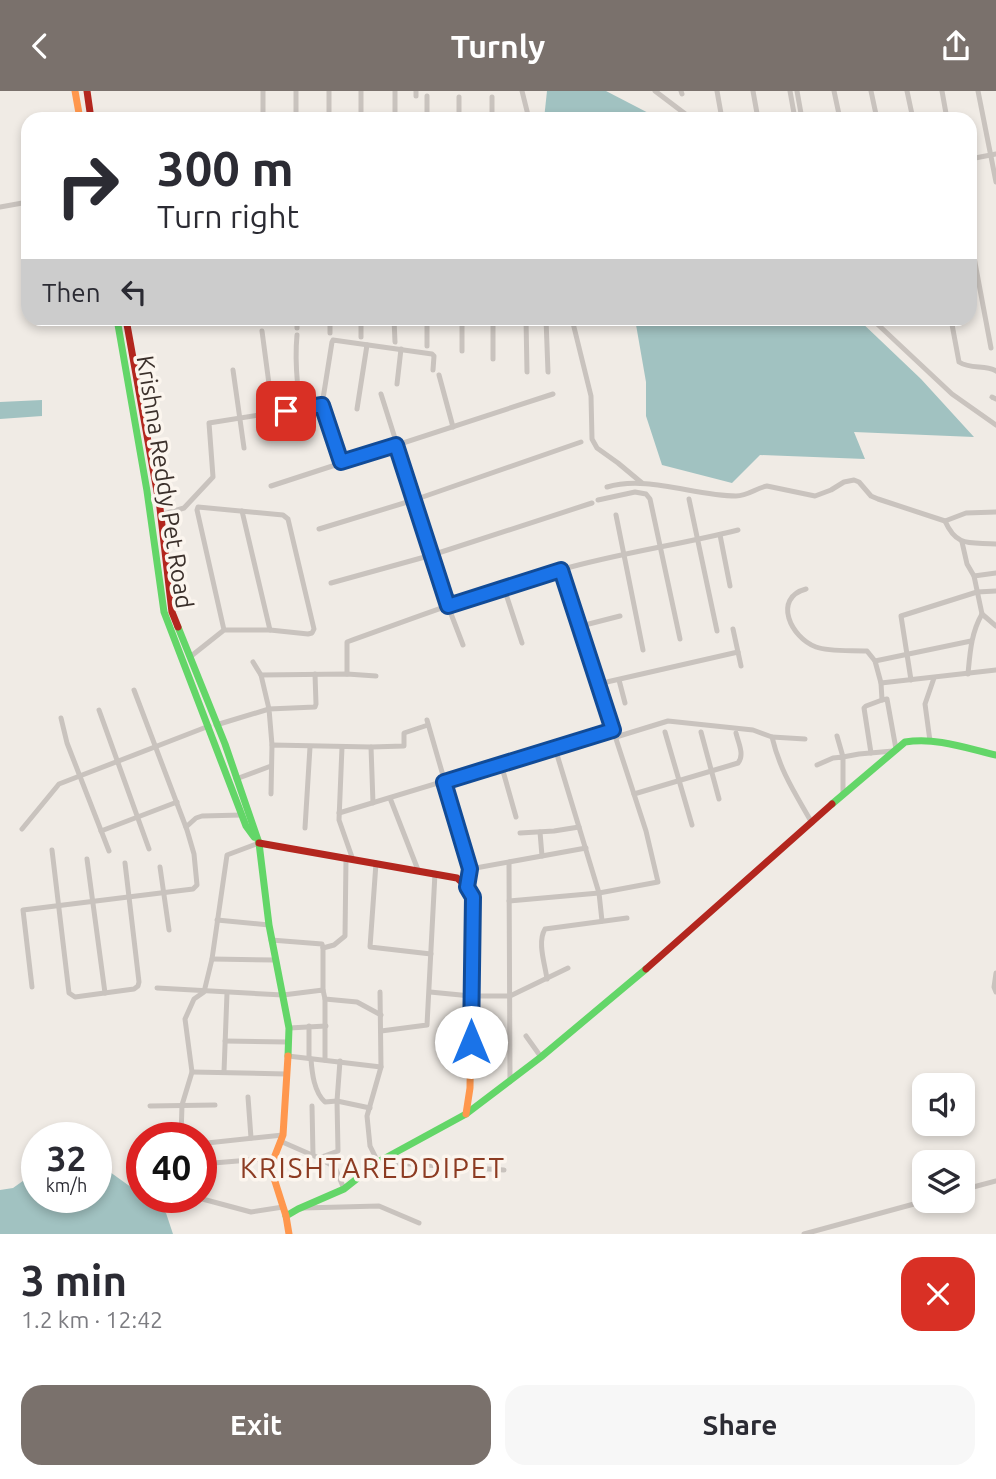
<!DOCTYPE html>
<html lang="en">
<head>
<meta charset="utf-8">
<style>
	:root { --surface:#fff; --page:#f7f7f7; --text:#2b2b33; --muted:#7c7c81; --accent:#7a716c }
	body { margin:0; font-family:Ubuntu,sans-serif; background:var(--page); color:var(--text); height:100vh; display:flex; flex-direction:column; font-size:26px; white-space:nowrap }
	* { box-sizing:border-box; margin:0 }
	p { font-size:23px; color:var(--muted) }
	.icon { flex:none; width:38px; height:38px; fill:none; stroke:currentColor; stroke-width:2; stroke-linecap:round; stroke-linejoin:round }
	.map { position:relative; height:1143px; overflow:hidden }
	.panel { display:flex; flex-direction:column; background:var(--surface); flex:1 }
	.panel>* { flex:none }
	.guide { position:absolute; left:21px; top:21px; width:956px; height:214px; border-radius:21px; box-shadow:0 4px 10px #0003; background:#fff; color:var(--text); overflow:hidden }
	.controls { position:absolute; left:912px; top:982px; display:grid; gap:14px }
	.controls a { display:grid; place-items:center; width:63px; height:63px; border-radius:14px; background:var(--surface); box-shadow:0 4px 10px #0003; font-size:35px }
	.speed { position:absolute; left:21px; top:1031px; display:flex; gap:14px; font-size:35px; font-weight:700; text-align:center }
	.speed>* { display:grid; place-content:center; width:91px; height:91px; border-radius:50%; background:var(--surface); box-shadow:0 4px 10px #0003; line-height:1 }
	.speed small { font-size:18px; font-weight:400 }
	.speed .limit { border:10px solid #d22; background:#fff; color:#111 }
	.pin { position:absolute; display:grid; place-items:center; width:60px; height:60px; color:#fff; margin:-30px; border-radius:14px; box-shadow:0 4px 10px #0006 }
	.me { position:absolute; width:77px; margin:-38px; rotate:0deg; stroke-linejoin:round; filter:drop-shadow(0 0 5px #0008) }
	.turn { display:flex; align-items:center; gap:24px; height:147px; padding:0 21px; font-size:32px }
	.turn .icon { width:91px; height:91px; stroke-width:2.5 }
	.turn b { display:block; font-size:49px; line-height:60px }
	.then { display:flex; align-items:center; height:66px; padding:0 21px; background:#0003; gap:14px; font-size:26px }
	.round { display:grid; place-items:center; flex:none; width:74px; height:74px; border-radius:21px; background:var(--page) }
	.overview { display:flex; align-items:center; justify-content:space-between; height:119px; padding:0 21px }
	h1 { font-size:42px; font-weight:700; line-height:52px }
	.button { display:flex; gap:14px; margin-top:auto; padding:14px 21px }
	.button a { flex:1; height:80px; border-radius:21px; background:var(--accent); color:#fff; font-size:28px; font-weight:700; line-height:80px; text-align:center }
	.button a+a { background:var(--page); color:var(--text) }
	header { display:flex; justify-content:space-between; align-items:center; height:91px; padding:0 21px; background:var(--accent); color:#fff; font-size:32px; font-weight:700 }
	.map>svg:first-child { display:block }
</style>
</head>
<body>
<header><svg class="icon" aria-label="back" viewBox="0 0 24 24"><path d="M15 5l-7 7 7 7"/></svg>Turnly<svg class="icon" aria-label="share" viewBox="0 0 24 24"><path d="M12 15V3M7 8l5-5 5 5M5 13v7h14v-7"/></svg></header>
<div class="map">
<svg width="996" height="1143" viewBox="0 0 996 1143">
	<rect width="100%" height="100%" fill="#f0ebe5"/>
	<g fill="#a1c2c1">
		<path d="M547,0H606L660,28H544Z"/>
		<path d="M635,228H858L921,288L974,346L854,341L865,368L760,364L732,392L662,374L646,325V291Z"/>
		<path d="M42,309V325L0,328V311Z"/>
		<path d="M96,1071L142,1104V1106H144L166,1122L173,1143H0V1099L13,1097L37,1080V1106H96Z"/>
	</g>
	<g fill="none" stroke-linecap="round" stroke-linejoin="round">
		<g stroke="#c9c3be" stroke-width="5">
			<path d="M263,0V28"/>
			<path d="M296,0V28"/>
			<path d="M329,0V28"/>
			<path d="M361,0V28"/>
			<path d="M416,0V5"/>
			<path d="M522,0L529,28"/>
			<path d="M655,0L692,28"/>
			<path d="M681,0L682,3"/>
			<path d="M717,0L722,28"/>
			<path d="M753,0L758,28"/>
			<path d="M790,0L795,28"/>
			<path d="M797,0L802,28"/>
			<path d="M834,0L840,28"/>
			<path d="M871,0L877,28"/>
			<path d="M907,0L913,28"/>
			<path d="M942,0L947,28"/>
			<path d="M978,0L996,91"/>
			<path d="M427,5V28"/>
			<path d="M459,6V28"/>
			<path d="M395,28V0"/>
			<path d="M492,28V6"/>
			<path d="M970,68L996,63"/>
			<path d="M0,116L28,111"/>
			<path d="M970,145L991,257"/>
			<path d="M297,228V237"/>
			<path d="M330,228V242"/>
			<path d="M361,228V246"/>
			<path d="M394,228L395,251"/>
			<path d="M462,228V260"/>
			<path d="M493,228V268"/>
			<path d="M526,228L527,281"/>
			<path d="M546,228L548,281"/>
			<path d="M572,228L591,305L592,348L597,357L618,372L642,392"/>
			<path d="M872,228L952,303L996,334"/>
			<path d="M951,228L959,271C971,279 986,273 996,280"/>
			<path d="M262,240L276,346"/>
			<path d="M297,244C294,276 299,309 304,341"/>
			<path d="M427,255V228"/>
			<path d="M233,279L244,357"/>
			<path d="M439,284L453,336"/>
			<path d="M397,293L401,258"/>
			<path d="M381,303L448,515L463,554"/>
			<path d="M992,306L996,308"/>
			<path d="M322,314L341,371"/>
			<path d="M357,318L367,254"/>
			<path d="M271,395L553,303"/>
			<path d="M607,396C647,384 695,405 736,405C748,405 756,397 767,395L815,405L831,399L844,391L854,389L859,391L871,405L878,408L945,430L966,422L996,421"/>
			<path d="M689,408L717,540"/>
			<path d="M598,409L635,401L646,403L650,408L680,548"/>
			<path d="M242,420L270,539"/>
			<path d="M160,424L184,417L213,386L209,332L322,314L332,251L333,249L432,263L434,265L433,279"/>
			<path d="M616,424L643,559"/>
			<path d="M945,430C957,457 970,451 996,453"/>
			<path d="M319,438L414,409L581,351"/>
			<path d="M720,444L730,495"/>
			<path d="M962,451L967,473L974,485L982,523C971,542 970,562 968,583"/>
			<path d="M974,485L996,482"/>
			<path d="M331,492L432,464L592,412"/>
			<path d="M504,497L522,552"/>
			<path d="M806,498C772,507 791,547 816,556C829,561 852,559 867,560L875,570L881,592L882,609L887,608L896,658"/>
			<path d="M982,523L996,535"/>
			<path d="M581,535L620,525"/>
			<path d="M733,538L741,575"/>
			<path d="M190,566L224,539H270L308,543L312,542L314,538L288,428L283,424L198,416L197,419L224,539"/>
			<path d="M875,570L971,550"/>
			<path d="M253,571L261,584"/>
			<path d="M347,583V551C417,526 488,499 560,479C619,462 679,454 738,439"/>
			<path d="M619,589L625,612"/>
			<path d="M911,589L901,525L977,501L996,500"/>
			<path d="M881,592L996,579"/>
			<path d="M598,593L738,561"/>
			<path d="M99,619L149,758"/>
			<path d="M61,627L67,652L109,760"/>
			<path d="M427,629L470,778"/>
			<path d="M216,634L269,618L261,584L347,583L376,585"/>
			<path d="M665,641L692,734"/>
			<path d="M701,641L719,708"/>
			<path d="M837,645L843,666L859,663L893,660"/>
			<path d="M616,646L668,630L753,639L772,646"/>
			<path d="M805,648L772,646C780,680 795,702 812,732"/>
			<path d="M930,650L925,613L934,587"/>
			<path d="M272,654L269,618L315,616L316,613L315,583"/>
			<path d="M342,656L339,729L353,769"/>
			<path d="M371,656L373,712"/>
			<path d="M555,657L599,802L602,830"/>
			<path d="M871,662L864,617L866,615L882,609"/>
			<path d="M501,673L516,726"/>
			<path d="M817,674L833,667L843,666V703"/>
			<path d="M236,688L271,675"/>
			<path d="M271,703L272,654L371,656L404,655V642L428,634"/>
			<path d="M634,703L738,672C745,664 738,651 736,642"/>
			<path d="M390,707L418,779"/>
			<path d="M339,722L613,639"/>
			<path d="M186,736L196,727L202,725L242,724"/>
			<path d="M305,737L310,656"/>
			<path d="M22,738L59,693L209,635"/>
			<path d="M101,740L177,711"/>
			<path d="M540,741L542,765"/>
			<path d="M520,742L554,740L579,736"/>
			<path d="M52,759L69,902L75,906L134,898L138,895L139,891L125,772"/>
			<path d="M87,768L105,902"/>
			<path d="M509,771L510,991"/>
			<path d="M376,772L370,856L431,863"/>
			<path d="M160,776L169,839"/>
			<path d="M467,796L470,778L586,757"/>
			<path d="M509,810L599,802L658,791L646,740L561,479"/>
			<path d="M217,829L269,834"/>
			<path d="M271,849L322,853L323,857L334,854L345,845L346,768"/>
			<path d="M212,868L275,869"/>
			<path d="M996,882L994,896L996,901"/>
			<path d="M547,888C545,873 537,851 545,838L627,827"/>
			<path d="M32,896L23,819L193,798L197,794L194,763L187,739L134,599"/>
			<path d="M157,897L283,904L323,899L325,908L357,911L381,924"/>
			<path d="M323,899V857"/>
			<path d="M380,901L381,976L367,1025L370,1055L378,1071L504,1079"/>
			<path d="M430,901L471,905H510L568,877"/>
			<path d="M289,937L326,935"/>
			<path d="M381,940L427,934L435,782"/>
			<path d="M526,945L541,966"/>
			<path d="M225,950L288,951"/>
			<path d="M288,965L381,976"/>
			<path d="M309,967V935"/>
			<path d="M311,968C312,982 314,1001 325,1011L337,1010L370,1017"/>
			<path d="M325,969V908"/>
			<path d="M192,981L286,983"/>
			<path d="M224,981L227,902"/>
			<path d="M248,1006L251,1047"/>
			<path d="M150,1015L215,1014"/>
			<path d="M312,1015L313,1064"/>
			<path d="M181,1046L182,1014L192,981L185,928L194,908L204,901L212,868L227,764L259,752"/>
			<path d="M280,1050L319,1067L335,1076L344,1098"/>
			<path d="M319,1067L338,1060L337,1010L340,970"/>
			<path d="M201,1073L274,1067"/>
			<path d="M962,1099L996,1090"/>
			<path d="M201,1102L209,1079L207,1052L283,1044"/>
			<path d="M195,1106L251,1121L283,1116"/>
			<path d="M303,1117L379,1115L419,1132"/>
			<path d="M804,1143L925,1110"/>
		</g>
		<g stroke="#63d668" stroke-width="7">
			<path d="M117,228L147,400L164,521L246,735L254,746"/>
			<path d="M178,536L225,653L259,752L269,834L289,937L288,965"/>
			<path d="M832,713L905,651C936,646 966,657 996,664"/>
			<path d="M286,1125L298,1118L344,1098L378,1071L466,1023L541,966L646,878"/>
		</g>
		<g stroke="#ff974d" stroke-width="7">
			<path d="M75,0L80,28"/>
			<path d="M288,965L283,1044L274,1067L272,1081L286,1125L289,1143"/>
			<path d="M466,1023L470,997L472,861"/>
		</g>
		<g stroke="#b3261e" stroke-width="7">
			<path d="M87,0L91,28"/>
			<path d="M126,228L160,417L172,521L178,536"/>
			<path d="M259,752L457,787L467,796L473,806L472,861"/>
			<path d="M646,878L832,713"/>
		</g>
	</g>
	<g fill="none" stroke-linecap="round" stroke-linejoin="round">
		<defs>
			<path id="route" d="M286,320L322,314L341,371L396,354L448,515L561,479L613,639L444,691L470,778L467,796L473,806L471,951"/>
		</defs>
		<use href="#route" stroke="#114b97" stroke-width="18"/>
		<use href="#route" stroke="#1a73e8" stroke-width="12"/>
	</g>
	<g text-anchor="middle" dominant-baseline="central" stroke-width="7" stroke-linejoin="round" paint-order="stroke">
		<g font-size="24" fill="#3b302b" stroke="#fbf5ee">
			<text transform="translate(165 391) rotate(81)">Krishna Reddy Pet Road</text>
		</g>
		<g font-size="28" letter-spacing="2" fill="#8c3b22" stroke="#fbf5ee">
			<text x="373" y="1076">KRISHTAREDDIPET</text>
		</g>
	</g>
</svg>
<div class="controls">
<a><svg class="icon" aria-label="sound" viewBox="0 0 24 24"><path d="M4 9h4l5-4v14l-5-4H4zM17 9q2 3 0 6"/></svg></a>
<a><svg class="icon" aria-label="layers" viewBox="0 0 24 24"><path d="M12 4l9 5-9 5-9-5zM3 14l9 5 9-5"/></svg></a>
</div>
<div class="speed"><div>32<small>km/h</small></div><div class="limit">40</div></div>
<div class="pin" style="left:286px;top:320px;background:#d93025"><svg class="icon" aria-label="arrive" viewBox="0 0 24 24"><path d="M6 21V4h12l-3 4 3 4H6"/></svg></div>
<svg class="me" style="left:471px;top:951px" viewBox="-20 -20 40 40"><circle r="19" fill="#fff"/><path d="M0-13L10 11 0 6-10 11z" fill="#1a73e8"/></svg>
<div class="guide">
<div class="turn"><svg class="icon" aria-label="right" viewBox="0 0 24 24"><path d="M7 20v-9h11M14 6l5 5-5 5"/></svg><div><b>300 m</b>Turn right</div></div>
<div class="then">Then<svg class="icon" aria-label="left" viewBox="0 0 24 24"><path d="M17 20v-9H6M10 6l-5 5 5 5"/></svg></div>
</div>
</div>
<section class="panel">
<div class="overview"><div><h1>3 min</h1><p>1.2 km · 12:42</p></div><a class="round" style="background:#d93025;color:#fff"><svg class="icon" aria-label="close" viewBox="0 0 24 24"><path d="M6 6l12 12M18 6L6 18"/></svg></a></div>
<div class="button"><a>Exit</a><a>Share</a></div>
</section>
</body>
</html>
